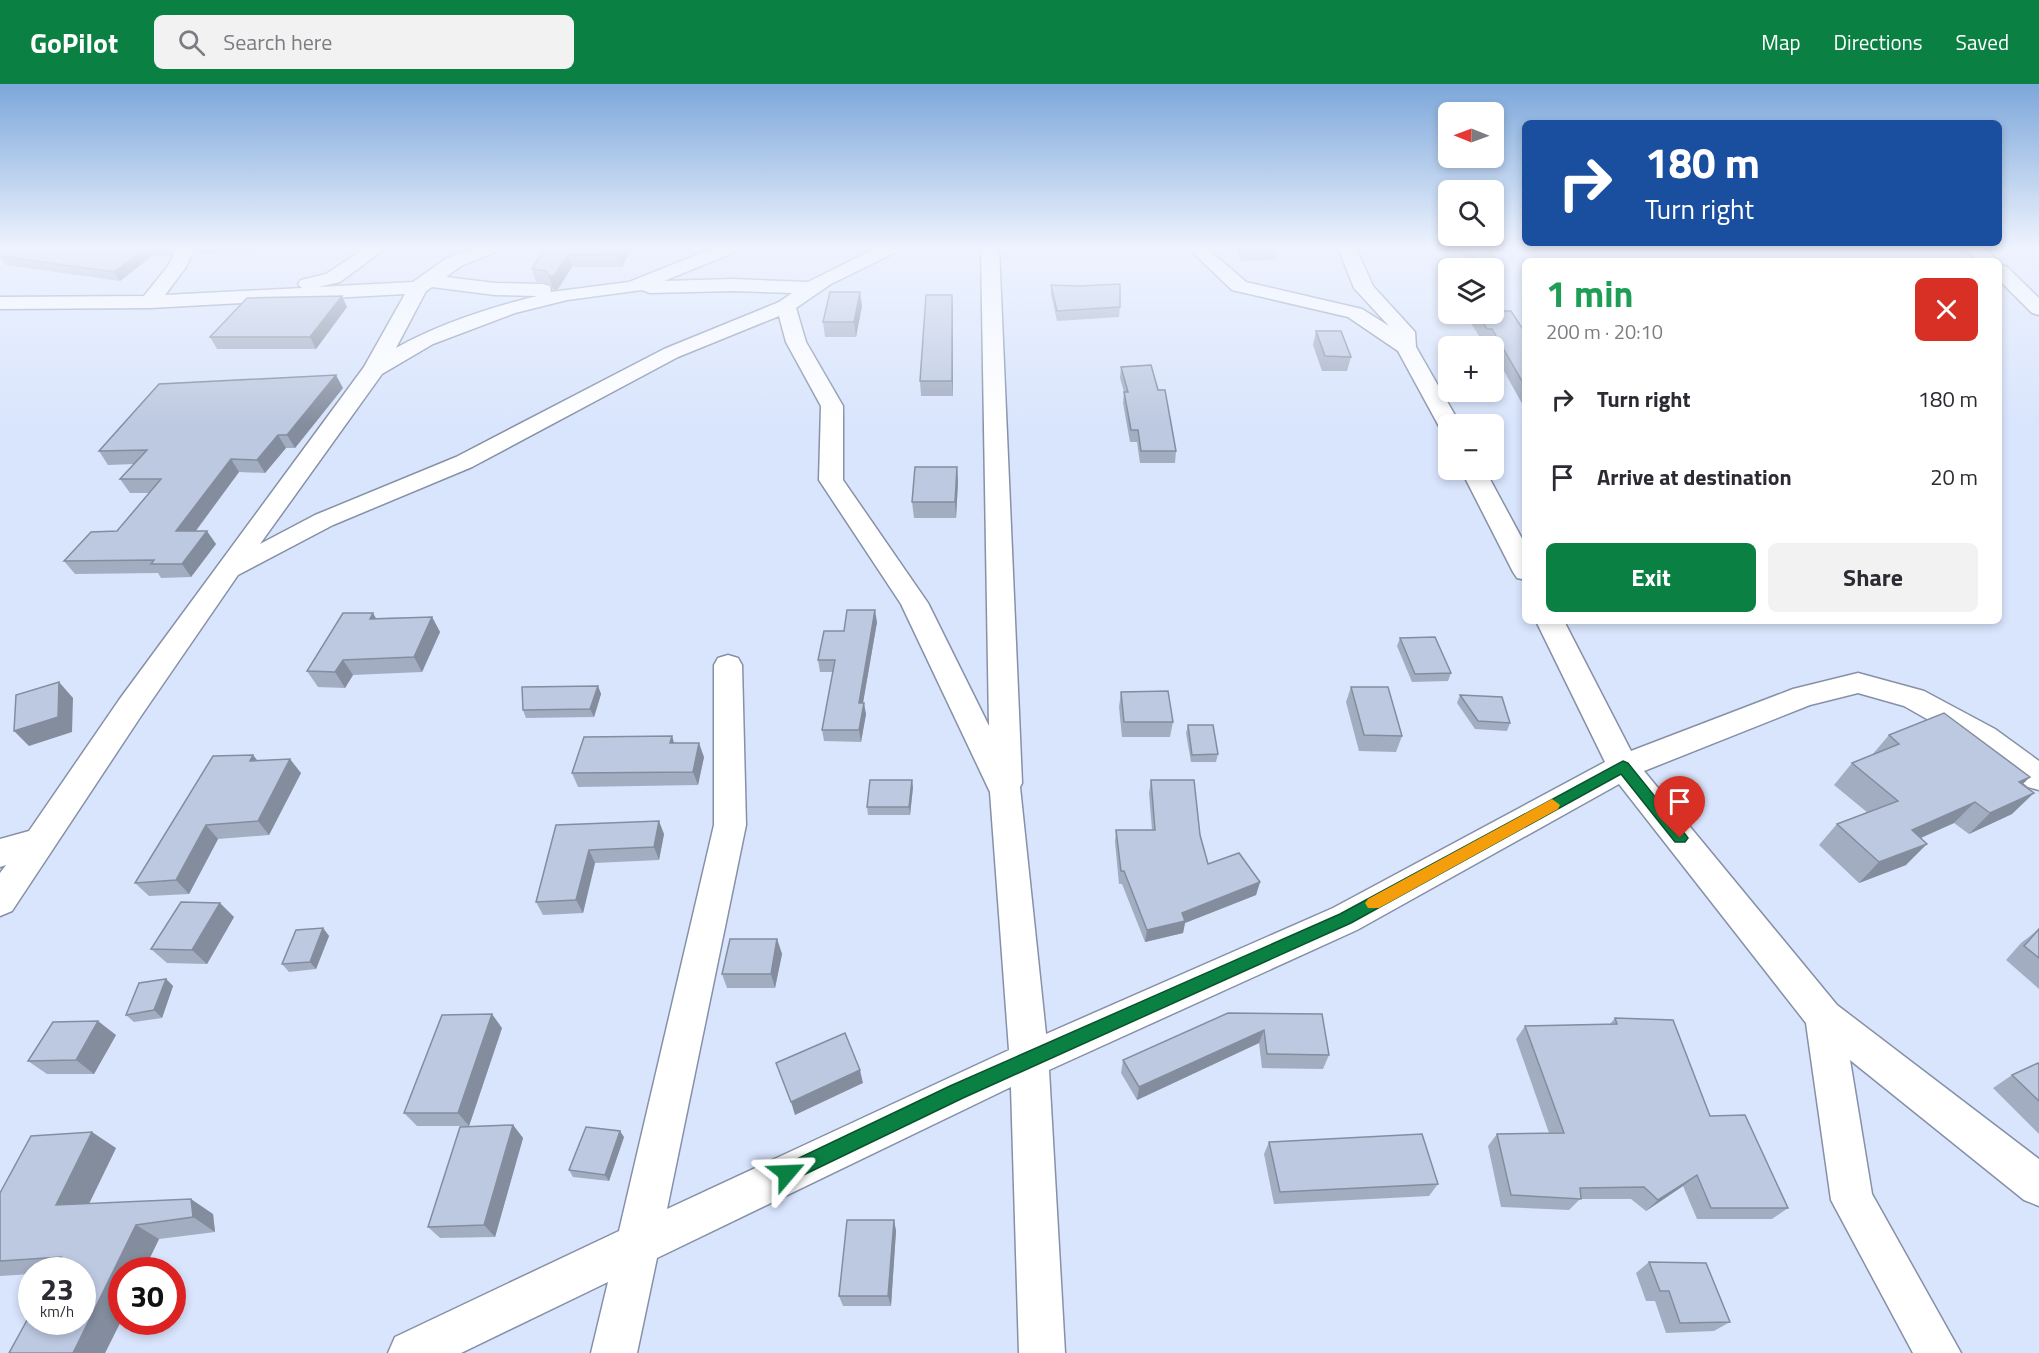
<!DOCTYPE html>
<html lang="en">
<head>
<meta charset="utf-8">
<style>
	:root { --surface:#fff; --page:#f2f2f3; --text:#2b2b33; --muted:#7c7c81; --accent:#0b8043 }
	body { margin:0; font-family:"Titillium Web",sans-serif; background:var(--page); color:var(--text); height:100vh; display:flex; flex-direction:column; font-size:22px; white-space:nowrap }
	* { box-sizing:border-box; margin:0 }
	p { font-size:20px; color:var(--muted) }
	.icon { flex:none; width:33px; height:33px; fill:none; stroke:currentColor; stroke-width:2; stroke-linecap:round; stroke-linejoin:round }
	.map { position:relative; flex:1; overflow:hidden }
	.details { position:absolute; left:1522px; top:174px; width:480px; height:366px; display:flex; flex-direction:column; background:var(--surface); border-radius:9px; box-shadow:0 3px 9px #0003 }
	.details>* { flex:none }
	.hud { position:absolute; left:1522px; top:36px; width:480px; height:126px; border-radius:9px; box-shadow:0 3px 9px #0003; background:#1a4fa0; color:#fff; overflow:hidden }
	.needle { width:39px; rotate:271deg }
	.buttons { position:absolute; left:1438px; top:18px; display:grid; gap:12px }
	.buttons a { display:grid; place-items:center; width:66px; height:66px; border-radius:9px; background:var(--surface); box-shadow:0 3px 9px #0003; font-size:30px }
	.speed { position:absolute; left:18px; top:1173px; display:flex; gap:12px; font-size:30px; font-weight:700; text-align:center }
	.speed>* { display:grid; place-content:center; width:78px; height:78px; border-radius:50%; background:var(--surface); box-shadow:0 3px 9px #0003; line-height:1 }
	.speed small { font-size:15px; font-weight:400 }
	.speed .limit { border:9px solid #d22; background:#fff; color:#111 }
	.pin { position:absolute; display:grid; place-items:center; width:51px; height:51px; color:#fff; margin:-62px -26px; border-radius:50% 50% 50% 0; rotate:-45deg; box-shadow:0 0 6px #0007 }
	.pin .icon { rotate:45deg }
	.me { position:absolute; width:66px; margin:-33px; rotate:64deg; stroke-linejoin:round; filter:drop-shadow(0 0 4px #0008) }
	.turn { display:flex; align-items:center; gap:21px; height:126px; padding:0 24px; font-size:27px }
	.turn .icon { width:78px; height:78px; stroke-width:2.5 }
	.turn b { display:block; font-size:42px; line-height:51px }
	.round { display:grid; place-items:center; flex:none; width:63px; height:63px; border-radius:9px; background:var(--page) }
	.head { display:flex; align-items:center; justify-content:space-between; height:102px; padding:0 24px }
	h1 { font-size:36px; font-weight:700; line-height:45px; color:#1e9e55 }
	.cta { display:flex; gap:12px; margin-top:auto; padding:12px 24px }
	.cta a { flex:1; height:69px; border-radius:9px; background:var(--accent); color:#fff; font-size:24px; font-weight:700; line-height:69px; text-align:center }
	.cta a+a { background:var(--page); color:var(--text) }
	ul { padding:0; list-style:none }
	li { display:flex; align-items:center; gap:18px; height:78px; padding:0 24px }
	li div { flex:1 }
	li b { display:block; font-size:22px }
	li em { font-style:normal }
	header { display:flex; align-items:center; gap:36px; box-sizing:border-box; height:84px; padding:0 30px; background:var(--accent); color:#fff }
	header strong { font-size:28px }
	nav { display:flex; gap:33px; margin-inline-start:auto; font-size:21px }
	.search { width:420px; height:54px; background:var(--page); display:flex; align-items:center; gap:15px; box-sizing:border-box; padding:0 21px; border-radius:9px; color:var(--muted); font-size:22px }
	.map>svg:first-child { display:block }
</style>
</head>
<body>
<header>
<strong>GoPilot</strong>
<div class="search"><svg class="icon" aria-label="search" viewBox="0 0 24 24"><circle cx="10" cy="10" r="6"/><path d="M15 15l6 6"/></svg>Search here</div>
<nav><a>Map</a><a>Directions</a><a>Saved</a></nav>
</header>
<div class="map">
<svg width="2039" height="1269" viewBox="0 0 2039 1269">
	<rect width="100%" height="100%" fill="#d9e5fd"/>
	<g fill="none" stroke-linecap="round" stroke-linejoin="round">
		<defs>
			<g id="minor">
				<path d="M177,164H195L186,183L165,211L302,204L298,200L301,196L326,190L365,164H386L340,198L318,203L413,198L447,174L474,164H498L495,168L461,182L446,193L495,199L543,200L550,202L551,208L629,198L714,164H738L735,168L664,197L733,195L808,198L876,164H899L896,168L831,200L796,224L806,258L843,322V396L928,519L989,642L981,164H999L1022,699L1020,703L1046,950L1333,824L1605,678L1536,537H1564L1631,667L1793,605L1858,589L1924,607L1995,645L2039,677V706L2028,703L1973,661L1904,622L1858,609L1810,621L1644,687L1837,921L2039,1075V1122L2024,1116L1850,976L1872,1110L1961,1269H1913L1831,1116L1806,939L1619,700L1357,846L1049,986L1065,1269H1019L1011,1003L657,1174L637,1269H591L608,1198L461,1269H388L395,1253L619,1147L714,741V581L718,574L728,571L738,574L742,581L746,741L667,1125L1009,966L990,708L901,520L819,396L821,322L786,258L779,232L678,273L472,383L333,441L238,491L141,632L12,827L0,832V789L6,781L0,783V755L29,747L119,616L364,283L405,210L150,224L0,225V213L144,212L168,182ZM432,203L495,211L537,212C488,224 439,240 396,264L426,207ZM642,206L650,209L733,207L792,209L779,218L664,265L456,373L315,431L260,460L382,290L433,260L515,229L567,216Z"/>
				<path d="M1188,164H1207L1246,198L1362,225L1389,242L1354,204L1338,164H1356L1373,202L1415,248L1416,263L1460,340H1449V348L1441,346L1398,267L1348,233L1232,206Z"/>
				<path d="M1964,164H1984L1998,177H1978Z"/>
				<path d="M2000,181L2007,183L2039,214V231L2032,229L2000,197Z"/>
				<path d="M1461,386H1485L1526,462V496L1517,494L1513,488Z"/>
			</g>
		</defs>
		<use href="#minor" stroke="#8691a8" stroke-width="3"/>
		<use href="#minor" fill="#fff" fill-rule="evenodd"/>
	</g>
	<g fill="#a3adc2">
		<path d="M0,164H176L171,171L152,172L120,197L6,181L0,173Z"/>
		<path d="M191,164H258L256,167L195,170Z"/>
		<path d="M545,164H632L622,183H572L558,205L553,206L551,200L536,198L532,185Z"/>
		<path d="M1236,164H1278L1276,176L1241,177Z"/>
		<path d="M1456,164H1488L1493,184H1473Z"/>
		<path d="M1051,201L1120,223L1119,233L1057,237L1051,211Z"/>
		<path d="M342,212L347,223L316,265H217L210,253Z"/>
		<path d="M862,222L856,253H825L823,238Z"/>
		<path d="M953,225V312H921L920,297Z"/>
		<path d="M1504,227L1526,250V333L1524,330L1525,325L1494,269V262H1491L1488,258H1483L1465,230H1494Z"/>
		<path d="M1316,247L1351,273L1347,287H1322L1313,261Z"/>
		<path d="M1121,283L1176,367L1175,379H1140L1137,358H1130L1123,319L1124,308L1120,294Z"/>
		<path d="M343,304L295,364H286L265,389L239,388L196,447L216,460L191,493L161,494L158,489L75,490L64,477L117,447L150,409H130L120,395L134,380L108,381L99,367Z"/>
		<path d="M957,383L958,398L956,434H914L912,418Z"/>
		<path d="M432,533L440,548L422,588L353,591L345,604L318,603L307,587L376,534Z"/>
		<path d="M877,538L863,619L866,630L861,658L824,657L822,646L833,588H820L818,576L844,547Z"/>
		<path d="M1400,554L1451,589L1448,597L1412,598L1397,562Z"/>
		<path d="M598,602L601,610L594,633L526,634L523,626Z"/>
		<path d="M1351,603L1402,652L1396,668L1359,667L1346,618Z"/>
		<path d="M1121,608L1173,638L1170,653H1122L1119,623Z"/>
		<path d="M1460,611L1510,639L1507,647L1475,645L1457,619Z"/>
		<path d="M1188,641L1218,670L1216,678H1191L1186,649Z"/>
		<path d="M1889,651L2023,701L2012,730L1969,750L1954,739L1921,754L1906,781L1859,799L1819,761L1837,740L1868,729L1834,701L1852,679L1872,671Z"/>
		<path d="M672,652L674,659L704,673L698,701L578,703L572,689Z"/>
		<path d="M253,671L257,677L301,689L269,751L218,755L189,810L149,812L135,799Z"/>
		<path d="M1151,696L1200,751L1208,780L1260,798L1256,811L1185,839L1183,849L1145,858L1122,800H1119L1115,758L1116,746H1152L1149,709Z"/>
		<path d="M913,703L910,731H868L867,723Z"/>
		<path d="M556,741L664,750L659,776L595,779L583,829L543,831L536,818Z"/>
		<path d="M234,833L207,880L167,879L151,865Z"/>
		<path d="M323,844L329,852L316,885L289,888L282,880Z"/>
		<path d="M2039,845V905L2006,876L2021,859Z"/>
		<path d="M777,855L782,870L775,904H727L722,890Z"/>
		<path d="M166,895L173,902L162,934L134,938L126,931Z"/>
		<path d="M1228,929L1329,971L1323,985L1262,984L1259,959L1137,1016L1121,989L1123,976Z"/>
		<path d="M1615,934L1710,1032L1788,1124L1772,1135H1697L1683,1102L1646,1127L1631,1115H1580L1569,1126L1501,1123L1488,1062L1497,1050L1549,1049L1516,955L1525,942L1610,940Z"/>
		<path d="M502,944L469,1042H417L404,1029Z"/>
		<path d="M116,951L94,990H47L28,977Z"/>
		<path d="M2039,981V1050L1993,1004L2012,991Z"/>
		<path d="M513,1041L523,1054L495,1153L440,1154L428,1143Z"/>
		<path d="M624,1053L609,1097L573,1093L569,1086Z"/>
		<path d="M1269,1058L1438,1100L1429,1112L1274,1120L1264,1070Z"/>
		<path d="M116,1064L89,1120L213,1130L215,1148L159,1155L144,1186H122V1235L105,1269H9L82,1186H32V1190L0,1192V1109Z"/>
		<path d="M894,1136L896,1147L891,1222H843L839,1212Z"/>
		<path d="M1649,1178L1730,1238L1714,1247L1666,1249L1655,1217H1646L1636,1189Z"/>
	</g>
	<g fill="#848d9e">
		<path d="M145,164H147L152,172L120,197L114,188Z"/>
		<path d="M167,164H176L171,171Z"/>
		<path d="M622,164H632L622,183L619,170Z"/>
		<path d="M568,171L572,183L558,205L553,206L549,192Z"/>
		<path d="M1496,177L1493,184H1484Z"/>
		<path d="M860,208L862,222L856,253L854,238Z"/>
		<path d="M952,211L953,225V312L952,297Z"/>
		<path d="M342,212L347,223L316,265L310,253Z"/>
		<path d="M336,291L343,304L295,364L287,351Z"/>
		<path d="M278,351L286,364L265,389L257,376Z"/>
		<path d="M231,375L239,388L185,461L176,447Z"/>
		<path d="M957,383L958,398L956,434L955,418Z"/>
		<path d="M207,447L216,460L191,493L182,480Z"/>
		<path d="M875,526L877,538L861,630L859,619Z"/>
		<path d="M373,529L382,545L370,535Z"/>
		<path d="M432,533L440,548L422,588L414,573Z"/>
		<path d="M343,576L353,591L345,604L335,588Z"/>
		<path d="M59,598L73,614L72,648L29,662L14,647Z"/>
		<path d="M598,602L601,610L594,633L590,625Z"/>
		<path d="M864,619L866,630L861,658L859,646Z"/>
		<path d="M672,652L676,666L670,659Z"/>
		<path d="M699,659L704,673L698,701L693,688Z"/>
		<path d="M253,671L264,685L250,677Z"/>
		<path d="M290,675L301,689L269,751L258,737Z"/>
		<path d="M2030,693L2008,715L2019,698Z"/>
		<path d="M912,696L913,703L910,731L909,723Z"/>
		<path d="M2034,709L2012,730L1969,750L1990,729Z"/>
		<path d="M1975,718L1954,739L1891,767L1912,746Z"/>
		<path d="M659,737L664,750L659,776L654,763Z"/>
		<path d="M206,741L218,755L189,810L176,796Z"/>
		<path d="M1927,760L1906,781L1859,799L1879,778Z"/>
		<path d="M589,766L595,779L583,829L576,816Z"/>
		<path d="M1260,798L1256,811L1185,839L1183,849L1145,858L1147,846L1182,829Z"/>
		<path d="M220,819L234,833L207,880L192,866Z"/>
		<path d="M323,844L329,852L316,885L310,878Z"/>
		<path d="M777,855L782,870L775,904L771,890Z"/>
		<path d="M166,895L173,902L162,934L154,926Z"/>
		<path d="M492,930L502,944L469,1042L458,1029Z"/>
		<path d="M98,937L116,951L94,990L76,976Z"/>
		<path d="M1264,946L1259,959L1137,1016L1139,1003Z"/>
		<path d="M860,986L863,999L795,1031L791,1018Z"/>
		<path d="M513,1041L523,1054L495,1153L484,1141Z"/>
		<path d="M620,1047L624,1053L609,1097L605,1091Z"/>
		<path d="M92,1048L116,1064L81,1136L56,1121Z"/>
		<path d="M1697,1091L1683,1102L1646,1127L1658,1116Z"/>
		<path d="M191,1115L213,1130L215,1148L193,1133Z"/>
		<path d="M894,1136L896,1147L891,1222L888,1212Z"/>
		<path d="M136,1141L159,1155L144,1186H122V1235L105,1269H73Z"/>
	</g>
	<g fill="#bdc9e1" stroke="#848d9e" stroke-width="1.5">
		<path d="M0,164H145L114,188L0,172Z"/>
		<path d="M545,164H622L619,170L568,171L554,192H549L546,187L532,185Z"/>
		<path d="M1466,164H1488L1496,177L1484,184Z"/>
		<path d="M1120,200V223L1057,227L1051,201L1078,202Z"/>
		<path d="M830,208H860L854,238H823Z"/>
		<path d="M926,211H952V297H920Z"/>
		<path d="M342,212L310,253H210L247,214Z"/>
		<path d="M1494,212L1504,227H1511L1526,250V304L1492,245H1487L1477,230H1494Z"/>
		<path d="M1316,247H1341L1351,273L1325,272Z"/>
		<path d="M1151,281L1158,306H1165L1176,367H1141L1138,346H1131L1124,308H1128L1121,283Z"/>
		<path d="M336,291L287,351H278L257,376L231,375L176,447H207L182,480H151L154,476L64,477L91,448L117,447L161,395H120L147,366L99,367L159,300Z"/>
		<path d="M915,383H957L955,418H912Z"/>
		<path d="M847,526H875L859,619H864L859,646H822L835,576H818L824,547H844Z"/>
		<path d="M343,529H373L370,535L432,533L414,573L343,576L335,588L307,587Z"/>
		<path d="M1435,553L1451,589L1415,590L1400,554Z"/>
		<path d="M59,598L58,633L14,647L16,611Z"/>
		<path d="M598,602L590,625L523,626L522,603Z"/>
		<path d="M1351,603H1388L1402,652L1364,651Z"/>
		<path d="M1168,607L1173,638H1124L1121,608Z"/>
		<path d="M1460,611L1502,613L1510,639L1478,637Z"/>
		<path d="M1944,629L2030,693L2019,698L2034,709L1990,729L1975,718L1912,746L1927,760L1879,778L1837,740L1898,717L1852,679L1899,660L1889,651Z"/>
		<path d="M1188,641H1213L1218,670L1192,671Z"/>
		<path d="M672,652L670,659H699L693,688L572,689L584,653Z"/>
		<path d="M253,671L250,677L290,675L258,737L206,741L176,796L135,799L213,672Z"/>
		<path d="M870,696H912L909,723H867Z"/>
		<path d="M1151,696H1194L1200,751L1208,780L1239,769L1260,798L1182,829L1185,837L1147,846L1124,787H1121L1116,746H1155Z"/>
		<path d="M659,737L654,763L589,766L576,816L536,818L556,741Z"/>
		<path d="M181,818L220,819L192,866L151,865Z"/>
		<path d="M323,844L310,878L282,880L296,846Z"/>
		<path d="M2039,845V874L2024,862Z"/>
		<path d="M730,855H777L771,890H722Z"/>
		<path d="M166,895L154,926L126,931L139,899Z"/>
		<path d="M1228,929L1322,930L1329,971L1267,970L1264,946L1139,1003L1123,976Z"/>
		<path d="M492,930L458,1029H404L442,931Z"/>
		<path d="M1615,934L1673,936L1710,1032L1745,1031L1788,1124H1711L1697,1091L1658,1116L1644,1103L1580,1104L1581,1115L1511,1111L1497,1050L1564,1049L1525,942L1617,940Z"/>
		<path d="M98,937L76,976L28,977L53,938Z"/>
		<path d="M845,949L860,986L791,1018L776,979Z"/>
		<path d="M2038,979L2039,981V1017L2012,991Z"/>
		<path d="M513,1041L484,1141L428,1143L460,1043Z"/>
		<path d="M586,1043L620,1047L605,1091L569,1086Z"/>
		<path d="M92,1048L56,1121L191,1115L193,1133L136,1141L73,1269H9L32,1227V1238H82V1186H53L61,1173L0,1177V1109L31,1052Z"/>
		<path d="M1422,1050L1438,1100L1280,1108L1269,1058Z"/>
		<path d="M847,1136H894L888,1212H839Z"/>
		<path d="M1649,1178L1706,1179L1730,1238L1680,1239L1669,1207H1660Z"/>
	</g>
	<linearGradient id="sky" x2="0" y2="1"><stop stop-color="#7ca7da"/><stop offset="0.48" stop-color="#eef3fe"/><stop offset="1" stop-color="#eef3fe" stop-opacity="0"/></linearGradient>
	<rect width="2039" height="341" fill="url(#sky)"/>
	<path fill="#0b8043" stroke="#07532c" stroke-width="1.5" d="M1623,677L1628,679L1685,750L1688,754L1685,758H1675L1621,690L1351,839L963,1014L793,1096L787,1099L780,1096L777,1089L780,1083L950,1002L1340,830Z"/>
	<path fill="#f59e0b" d="M1552,715L1560,721L1558,725L1379,824H1368L1365,819L1368,815Z"/>
</svg>
<div class="buttons">
<a><svg class="needle" viewBox="-14 -14 28 28"><path d="M0-13l5 13h-10z" fill="#e53935"/><path d="M0 13l5-13h-10z" fill="#7c7c81"/></svg></a>
<a><svg class="icon" aria-label="search" viewBox="0 0 24 24"><circle cx="10" cy="10" r="6"/><path d="M15 15l6 6"/></svg></a>
<a><svg class="icon" aria-label="layers" viewBox="0 0 24 24"><path d="M12 4l9 5-9 5-9-5zM3 14l9 5 9-5"/></svg></a>
<a>+</a>
<a>−</a>
</div>
<div class="speed"><div>23<small>km/h</small></div><div class="limit">30</div></div>
<div class="pin" style="left:1680px;top:754px;background:#d93025"><svg class="icon" aria-label="arrive" viewBox="0 0 24 24"><path d="M6 21V4h12l-3 4 3 4H6"/></svg></div>
<svg class="me" style="left:787px;top:1089px" viewBox="-20 -20 40 40"><path d="M0-17L14 15 0 8-14 15z" fill="#0b8043" stroke="#fff" stroke-width="4"/></svg>
<div class="hud">
<div class="turn"><svg class="icon" aria-label="right" viewBox="0 0 24 24"><path d="M7 20v-9h11M14 6l5 5-5 5"/></svg><div><b>180 m</b>Turn right</div></div>
</div>
<section class="details">
<div class="head"><div><h1>1 min</h1><p>200 m · 20:10</p></div><a class="round" style="background:#d93025;color:#fff"><svg class="icon" aria-label="close" viewBox="0 0 24 24"><path d="M6 6l12 12M18 6L6 18"/></svg></a></div>
<ul>
<li><svg class="icon" aria-label="right" viewBox="0 0 24 24"><path d="M7 20v-9h11M14 6l5 5-5 5"/></svg><div><b>Turn right</b></div><em>180 m</em></li>
<li><svg class="icon" aria-label="arrive" viewBox="0 0 24 24"><path d="M6 21V4h12l-3 4 3 4H6"/></svg><div><b>Arrive at destination</b></div><em>20 m</em></li>
</ul>
<div class="cta"><a>Exit</a><a>Share</a></div>
</section>
</div>
</body>
</html>
